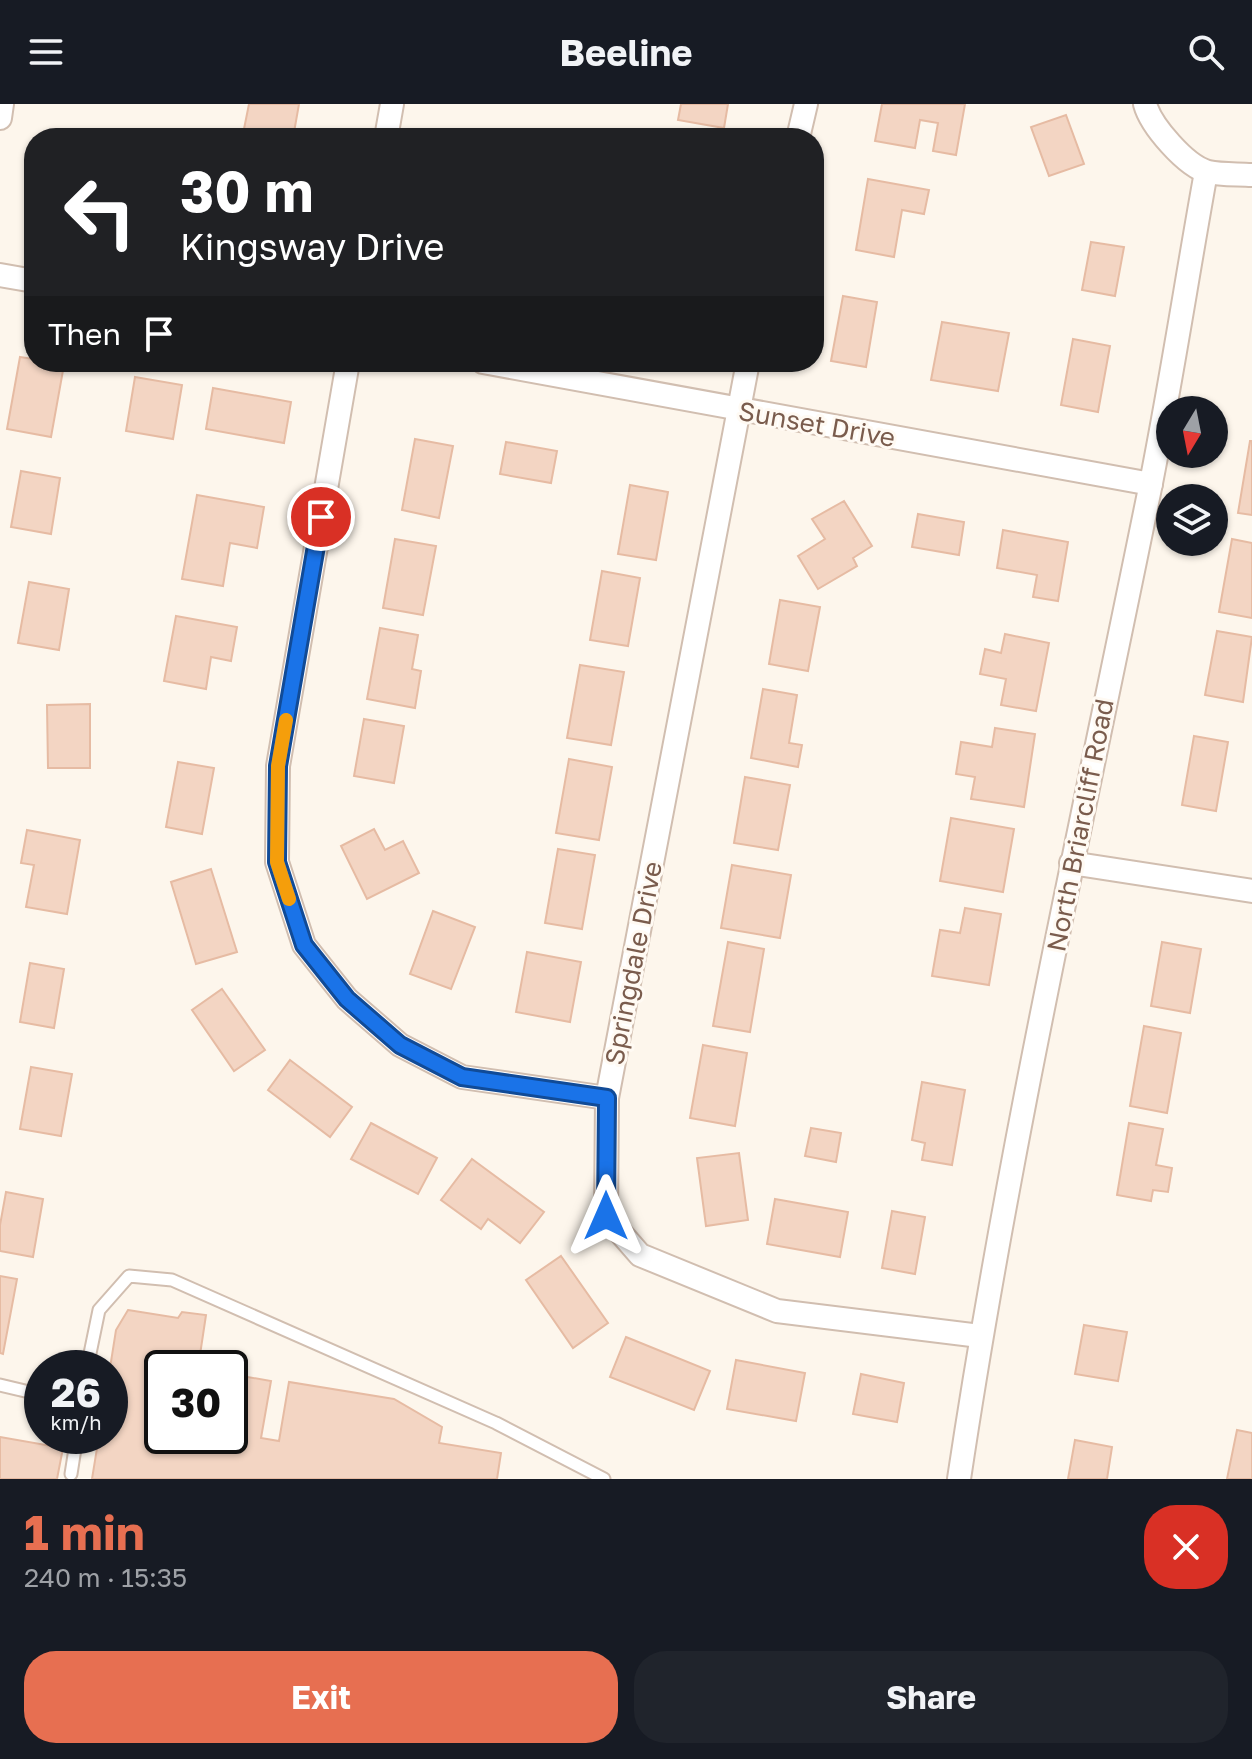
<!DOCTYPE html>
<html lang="en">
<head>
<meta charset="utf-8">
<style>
	:root { --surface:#171b24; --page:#20242c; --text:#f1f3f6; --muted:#9ea1a6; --accent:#e76f51 }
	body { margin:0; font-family:"Golos Text",sans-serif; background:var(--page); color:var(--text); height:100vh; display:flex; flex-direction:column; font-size:30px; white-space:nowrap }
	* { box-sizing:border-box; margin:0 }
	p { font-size:26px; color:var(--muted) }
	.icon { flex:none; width:44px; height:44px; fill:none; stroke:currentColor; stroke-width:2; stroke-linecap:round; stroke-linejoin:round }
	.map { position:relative; height:1375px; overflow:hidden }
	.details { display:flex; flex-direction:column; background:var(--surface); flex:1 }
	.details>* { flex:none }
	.guide { position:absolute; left:24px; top:24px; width:800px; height:244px; border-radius:32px; box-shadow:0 2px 6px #0004; background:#202124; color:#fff; overflow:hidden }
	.needle { width:52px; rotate:190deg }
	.tools { position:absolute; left:1156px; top:292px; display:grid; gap:16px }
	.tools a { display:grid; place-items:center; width:72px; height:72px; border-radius:50%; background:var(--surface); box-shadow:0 2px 6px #0004; font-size:40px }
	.speed { position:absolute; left:24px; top:1246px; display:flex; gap:16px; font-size:40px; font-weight:700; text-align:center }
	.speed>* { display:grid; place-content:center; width:104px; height:104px; border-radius:50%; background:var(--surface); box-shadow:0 2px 6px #0004; line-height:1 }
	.speed small { font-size:20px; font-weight:400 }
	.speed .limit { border:4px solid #111; border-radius:12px; background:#fff; color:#111 }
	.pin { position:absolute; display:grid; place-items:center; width:68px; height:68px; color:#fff; margin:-34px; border:4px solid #fff; border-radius:50%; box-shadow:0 2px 8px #0007 }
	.me { position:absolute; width:88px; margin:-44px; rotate:0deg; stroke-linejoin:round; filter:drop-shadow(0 0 6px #0008) }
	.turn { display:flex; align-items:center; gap:28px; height:168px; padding:0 24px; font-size:36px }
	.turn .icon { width:104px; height:104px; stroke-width:2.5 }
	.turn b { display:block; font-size:56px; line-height:68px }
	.then { display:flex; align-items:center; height:76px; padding:0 24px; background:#0003; gap:16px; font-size:30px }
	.round { display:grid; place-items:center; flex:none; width:84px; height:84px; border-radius:32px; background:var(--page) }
	.overview { display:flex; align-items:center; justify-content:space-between; height:136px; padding:0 24px }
	h1 { font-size:48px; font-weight:700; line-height:60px; color:var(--accent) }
	.action { display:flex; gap:16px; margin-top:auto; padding:16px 24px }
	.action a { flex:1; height:92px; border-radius:32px; background:var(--accent); color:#fff; font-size:32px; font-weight:700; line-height:92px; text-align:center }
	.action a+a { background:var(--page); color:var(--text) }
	header { display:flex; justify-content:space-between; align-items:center; height:104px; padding:0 24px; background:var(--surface); font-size:36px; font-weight:700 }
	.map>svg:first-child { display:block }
</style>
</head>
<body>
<header><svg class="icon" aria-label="menu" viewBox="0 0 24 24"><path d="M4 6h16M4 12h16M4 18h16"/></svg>Beeline<svg class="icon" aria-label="search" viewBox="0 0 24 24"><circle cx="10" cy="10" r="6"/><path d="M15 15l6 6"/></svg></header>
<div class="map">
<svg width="1252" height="1375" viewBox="0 0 1252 1375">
	<rect width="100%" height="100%" fill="#fdf6ec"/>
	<g fill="#f3d5c3" stroke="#e6bba3" stroke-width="2">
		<path d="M249,0H299L293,34L244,25Z"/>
		<path d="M681,0H728L724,24L678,16Z"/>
		<path d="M882,0H965L956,51L933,47L938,19L920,16L915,44L875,37Z"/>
		<path d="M1066,11L1084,60L1049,72L1031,23Z"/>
		<path d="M868,75L929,86L924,110L902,106L894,153L856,146Z"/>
		<path d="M1091,138L1124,143L1115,192L1082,186Z"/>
		<path d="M843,192L877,198L866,263L831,257Z"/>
		<path d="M942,218L1009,229L998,287L931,276Z"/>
		<path d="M1073,235L1110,242L1098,308L1061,301Z"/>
		<path d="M20,253L34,255V258L64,261L51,333L7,325Z"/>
		<path d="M135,273L182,281L173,335L126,327Z"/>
		<path d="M213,284L291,298L284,339L206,325Z"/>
		<path d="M415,335L453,342L439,414L402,406Z"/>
		<path d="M1250,337H1252V411L1238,409Z"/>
		<path d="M506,338L557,347L551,379L500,370Z"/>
		<path d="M21,367L60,374L51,430L11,423Z"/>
		<path d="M630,381L668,388L656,456L618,450Z"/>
		<path d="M197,391L264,403L257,444L230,439L223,482L182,475Z"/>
		<path d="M844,397L872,442L853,454L857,462L818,485L798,452L825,435L812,415Z"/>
		<path d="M918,410L964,418L959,451L912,443Z"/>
		<path d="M1003,426L1068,438L1058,497L1033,493L1037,471L997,464Z"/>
		<path d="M395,435L436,442L423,511L383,504Z"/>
		<path d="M1232,435L1252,439V514L1219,508Z"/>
		<path d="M602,467L640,474L628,542L590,536Z"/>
		<path d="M29,478L69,485L59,546L18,539Z"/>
		<path d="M780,496L820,503L808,567L769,560Z"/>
		<path d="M176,512L237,523L231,557L211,553L206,585L164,577Z"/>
		<path d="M380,524L418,531L412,565L421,567L415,604L367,595Z"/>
		<path d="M1217,527L1252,533L1243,598L1205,591Z"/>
		<path d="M1005,530L1049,539L1036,607L1001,601L1006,575L980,570L985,545L1001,549Z"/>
		<path d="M580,561L624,568L611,641L567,634Z"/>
		<path d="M763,585L797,591L789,639L802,641L798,663L751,654Z"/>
		<path d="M90,600V664H48L47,601Z"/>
		<path d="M364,615L404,622L394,679L354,672Z"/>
		<path d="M995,624L1035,630L1024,703L971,695L975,673L956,670L961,638L992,643Z"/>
		<path d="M1194,632L1228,638L1216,707L1182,701Z"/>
		<path d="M569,655L612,663L599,736L556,729Z"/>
		<path d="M178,658L214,664L202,730L166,723Z"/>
		<path d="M745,673L790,681L778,746L734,739Z"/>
		<path d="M951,714L1014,725L1003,788L940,777Z"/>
		<path d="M374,725L385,746L403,737L419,769L367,795L341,742Z"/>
		<path d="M27,726L80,736L67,810L26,803L34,761L21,759Z"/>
		<path d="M558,745L595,751L582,825L545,819Z"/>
		<path d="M732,761L791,771L780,834L721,824Z"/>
		<path d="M211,765L237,848L196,860L171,778Z"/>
		<path d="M965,804L1001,810L989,881L932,872L940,826L960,829Z"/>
		<path d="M433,807L475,823L451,885L410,870Z"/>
		<path d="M728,838L764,845L750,928L713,922Z"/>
		<path d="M1162,838L1201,845L1190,909L1151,902Z"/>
		<path d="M527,848L581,858L570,918L516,908Z"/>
		<path d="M30,859L64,865L54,924L20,918Z"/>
		<path d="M222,885L265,946L234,967L192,906Z"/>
		<path d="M1144,922L1181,929L1167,1009L1130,1002Z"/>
		<path d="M703,941L747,949L735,1022L690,1014Z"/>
		<path d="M290,956L352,1003L330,1033L268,986Z"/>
		<path d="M31,963L72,970L61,1032L20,1025Z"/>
		<path d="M922,978L965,986L952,1061L922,1056L925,1039L912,1036Z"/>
		<path d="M371,1019L437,1054L418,1090L351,1055Z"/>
		<path d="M1129,1019L1163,1025L1156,1061L1172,1064L1168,1088L1153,1086L1151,1097L1117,1091Z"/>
		<path d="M811,1024L841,1029L836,1058L805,1052Z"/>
		<path d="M739,1049L748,1116L706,1122L697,1054Z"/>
		<path d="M472,1055L544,1108L520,1139L488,1115L481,1125L441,1096Z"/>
		<path d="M6,1088L43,1095L33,1153L0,1147V1121Z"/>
		<path d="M775,1095L848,1108L840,1153L767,1140Z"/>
		<path d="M892,1107L925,1113L915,1170L882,1164Z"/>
		<path d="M561,1152L608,1219L573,1244L526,1176Z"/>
		<path d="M0,1172L17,1175L3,1250L0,1249Z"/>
		<path d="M128,1206L178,1214L182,1208L206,1211L198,1264H162V1332H230V1270L271,1277L261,1334L279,1337L289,1278L394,1295L442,1323L439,1339L501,1349L497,1375H92L99,1332H110V1264L116,1226Z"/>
		<path d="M1084,1221L1127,1228L1118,1277L1075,1270Z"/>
		<path d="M626,1233L710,1267L694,1306L610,1273Z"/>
		<path d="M736,1256L805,1269L796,1317L727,1305Z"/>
		<path d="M861,1270L904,1279L897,1318L853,1310Z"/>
		<path d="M1237,1326L1252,1329V1375H1227Z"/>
		<path d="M0,1333L63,1344L57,1375H0Z"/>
		<path d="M1075,1336L1112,1343L1107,1375H1068Z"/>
	</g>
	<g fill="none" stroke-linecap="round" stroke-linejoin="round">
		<defs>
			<g id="service">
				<path d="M87,1264L99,1206L129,1172L172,1176L496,1319L604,1375"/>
				<path d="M0,1281L42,1291"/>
				<path d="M71,1370L77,1332"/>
			</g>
			<g id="minor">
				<path d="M1145,0C1151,22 1186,62 1208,68C1221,71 1238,70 1252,71"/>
				<path d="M0,14L2,0"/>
				<path d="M386,34L392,0"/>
				<path d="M798,34L806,0"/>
				<path d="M0,171L34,177"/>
				<path d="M348,258L278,662L277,758L304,841L347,895L400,941L462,973L607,994"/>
				<path d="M483,258L1151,380"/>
				<path d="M748,258L607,994L606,1112L640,1151L777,1207L980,1232"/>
				<path d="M1071,759L1252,787"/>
				<path d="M959,1375C1009,1042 1083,714 1150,384C1171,279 1187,173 1206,68"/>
			</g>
		</defs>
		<use href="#service" stroke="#d1beb0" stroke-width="15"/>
		<use href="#minor" stroke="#d1beb0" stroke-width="26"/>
		<use href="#service" stroke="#fff" stroke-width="11"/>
		<use href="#minor" stroke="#fff" stroke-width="22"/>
	</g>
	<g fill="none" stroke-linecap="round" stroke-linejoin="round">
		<defs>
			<path id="route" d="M321,413L278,662L277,758L304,841L347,895L400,941L462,973L607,994L606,1112"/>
		</defs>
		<use href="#route" stroke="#114b97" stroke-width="20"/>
		<use href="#route" stroke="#1a73e8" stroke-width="14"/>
		<path stroke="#f59e0b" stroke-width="14" d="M286,616L278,662L277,758L289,795"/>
	</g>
	<g text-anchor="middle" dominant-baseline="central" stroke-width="6" stroke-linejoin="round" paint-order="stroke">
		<g font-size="26" fill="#7a5c4d" stroke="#fffaf3">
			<text transform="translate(817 320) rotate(10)">Sunset Drive</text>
			<text transform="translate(1080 721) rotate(-79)">North Briarcliff Road</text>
			<text transform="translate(633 859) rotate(-79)">Springdale Drive</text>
		</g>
	</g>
</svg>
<div class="tools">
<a><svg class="needle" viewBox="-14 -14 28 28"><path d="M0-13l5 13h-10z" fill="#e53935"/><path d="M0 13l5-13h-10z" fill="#9ea1a6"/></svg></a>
<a><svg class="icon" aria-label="layers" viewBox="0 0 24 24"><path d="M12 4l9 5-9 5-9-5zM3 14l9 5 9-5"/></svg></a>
</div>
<div class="speed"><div>26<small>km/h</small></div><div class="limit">30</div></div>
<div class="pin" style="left:321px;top:413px;background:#d93025"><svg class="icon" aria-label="arrive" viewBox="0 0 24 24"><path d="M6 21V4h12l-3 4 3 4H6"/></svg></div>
<svg class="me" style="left:606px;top:1112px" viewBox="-20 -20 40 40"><path d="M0-17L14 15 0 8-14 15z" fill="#1a73e8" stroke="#fff" stroke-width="4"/></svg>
<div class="guide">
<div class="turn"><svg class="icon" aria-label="left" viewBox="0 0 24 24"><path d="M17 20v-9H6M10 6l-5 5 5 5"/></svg><div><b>30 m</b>Kingsway Drive</div></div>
<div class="then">Then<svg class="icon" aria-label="arrive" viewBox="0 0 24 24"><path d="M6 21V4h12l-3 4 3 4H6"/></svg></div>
</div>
</div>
<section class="details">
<div class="overview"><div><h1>1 min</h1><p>240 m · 15:35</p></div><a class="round" style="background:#d93025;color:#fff"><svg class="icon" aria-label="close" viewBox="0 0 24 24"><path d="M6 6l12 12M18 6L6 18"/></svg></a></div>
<div class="action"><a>Exit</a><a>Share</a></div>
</section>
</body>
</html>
